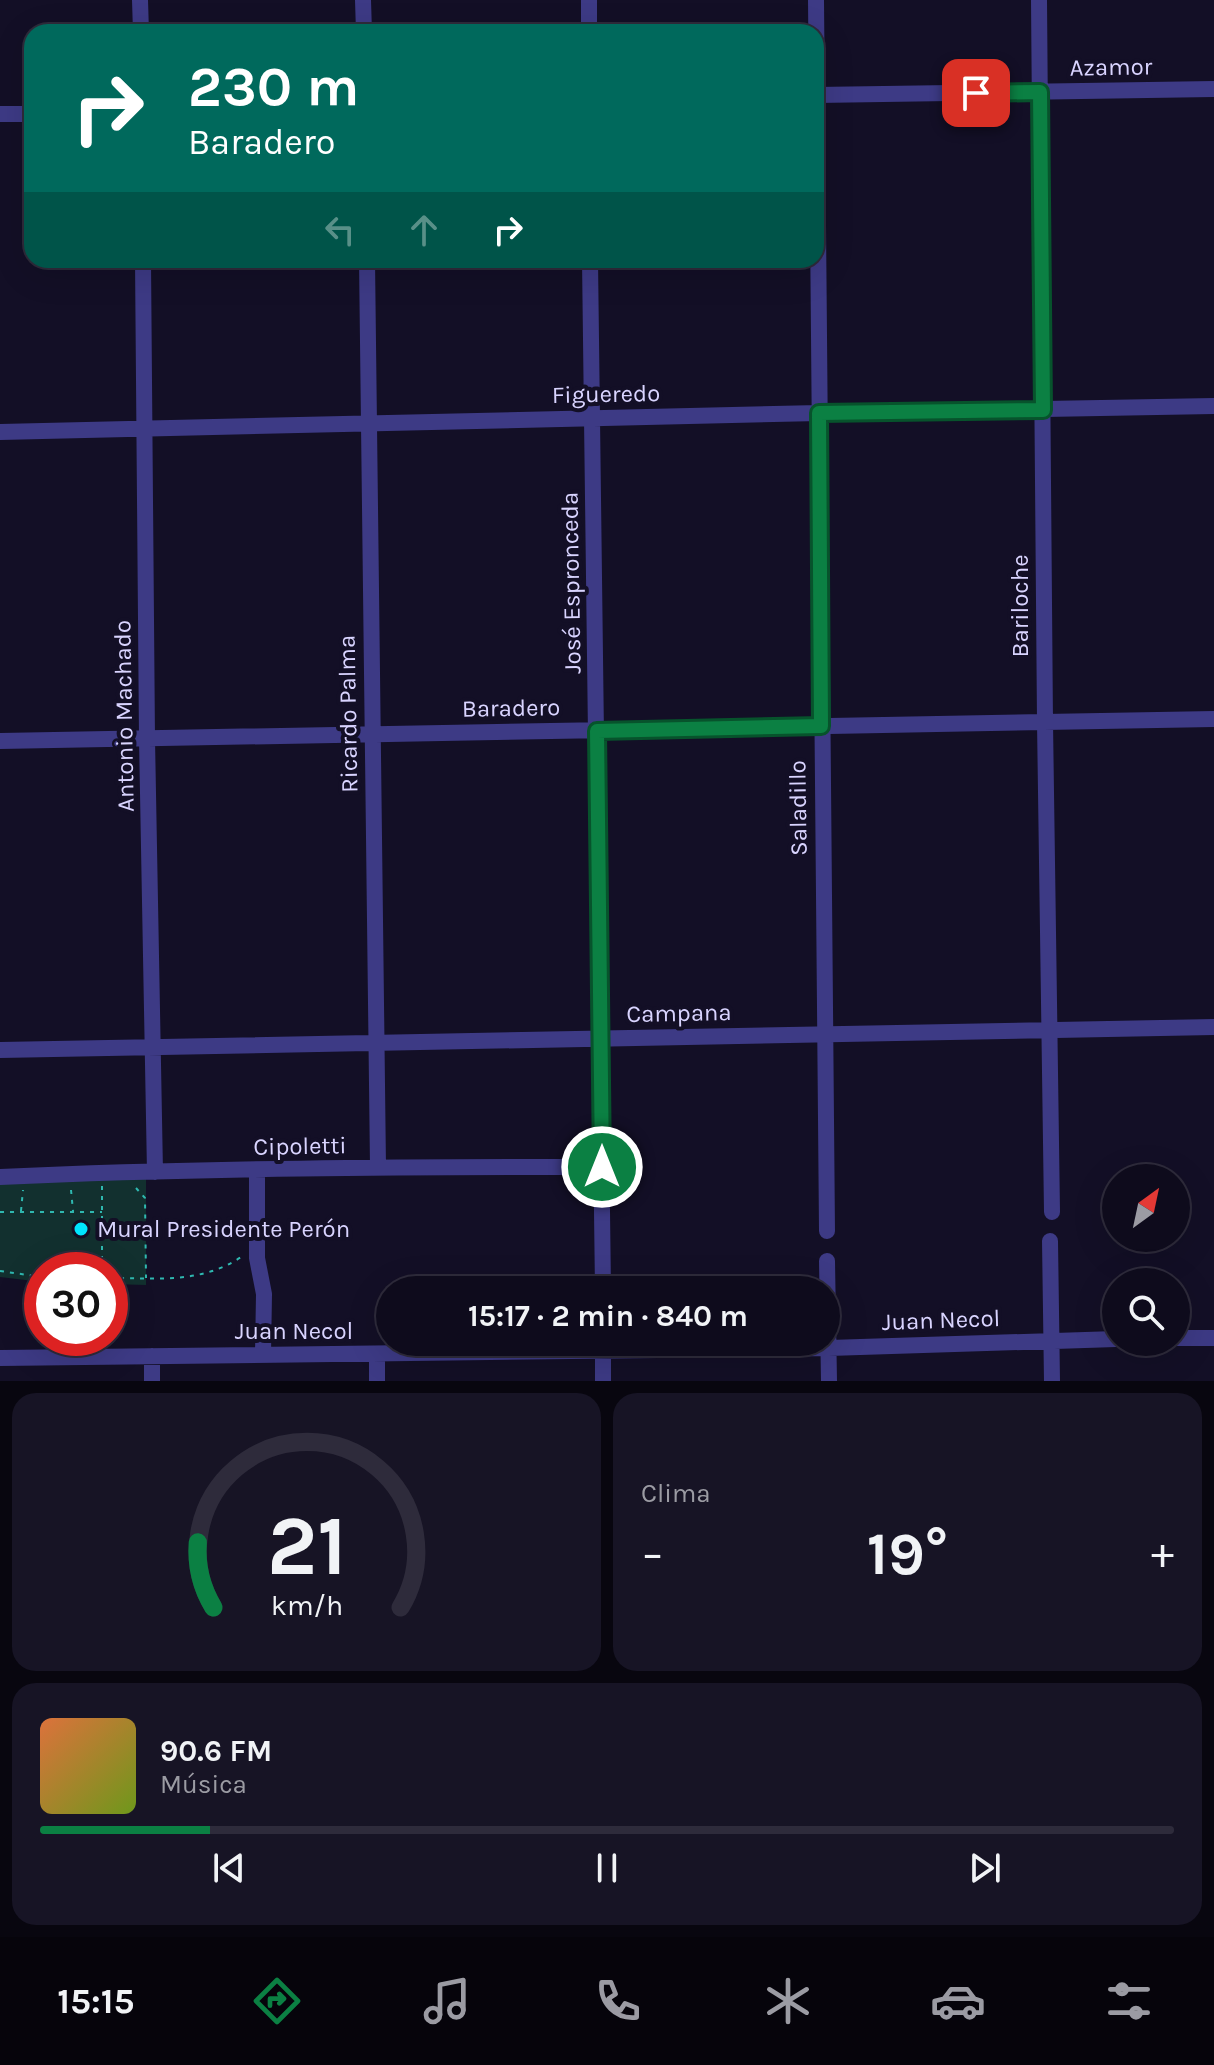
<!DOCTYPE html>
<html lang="es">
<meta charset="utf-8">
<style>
body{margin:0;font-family:Karla,sans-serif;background:#171425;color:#f1f3f6;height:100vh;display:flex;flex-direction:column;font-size:30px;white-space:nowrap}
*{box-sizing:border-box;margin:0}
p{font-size:26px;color:#9b9ba3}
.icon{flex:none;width:44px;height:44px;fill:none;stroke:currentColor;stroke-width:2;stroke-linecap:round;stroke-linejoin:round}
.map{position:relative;height:1381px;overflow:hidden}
.drawer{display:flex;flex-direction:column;gap:12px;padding:12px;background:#08060f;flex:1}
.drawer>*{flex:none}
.hud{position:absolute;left:24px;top:24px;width:800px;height:244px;border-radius:24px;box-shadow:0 8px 32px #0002,0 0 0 2px #2e2b3b;background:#00695c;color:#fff;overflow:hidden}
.needle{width:52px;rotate:33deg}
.tools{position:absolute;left:1102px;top:1164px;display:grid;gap:16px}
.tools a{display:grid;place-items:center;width:88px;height:88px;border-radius:50%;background:#0e0b1c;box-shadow:0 8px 32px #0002,0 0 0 2px #2e2b3b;font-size:40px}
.speed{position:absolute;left:24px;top:1252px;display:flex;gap:16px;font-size:40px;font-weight:700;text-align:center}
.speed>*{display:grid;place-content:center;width:104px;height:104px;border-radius:50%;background:#0e0b1c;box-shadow:0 8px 32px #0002,0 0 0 2px #2e2b3b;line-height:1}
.speed .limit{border:12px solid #d22;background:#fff;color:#111}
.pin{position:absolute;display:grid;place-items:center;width:68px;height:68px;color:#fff;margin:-34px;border-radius:16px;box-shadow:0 4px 12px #0006}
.me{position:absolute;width:88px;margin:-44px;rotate:0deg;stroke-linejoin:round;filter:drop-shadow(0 0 6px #0008)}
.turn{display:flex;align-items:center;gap:28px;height:168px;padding:0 32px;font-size:36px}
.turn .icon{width:104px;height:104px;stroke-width:2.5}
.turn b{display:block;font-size:56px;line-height:68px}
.lanes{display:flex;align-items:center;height:76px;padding:0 32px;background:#0003;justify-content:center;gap:40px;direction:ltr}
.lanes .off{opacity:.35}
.big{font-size:60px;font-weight:700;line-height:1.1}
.drawer .widget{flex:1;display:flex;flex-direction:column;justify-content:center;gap:12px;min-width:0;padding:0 28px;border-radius:24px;background:#171425}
.drawer .dial{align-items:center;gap:0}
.dial svg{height:208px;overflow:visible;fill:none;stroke:#2e2b3b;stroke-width:7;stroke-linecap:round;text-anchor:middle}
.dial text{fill:#f1f3f6;stroke:none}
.song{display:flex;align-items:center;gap:24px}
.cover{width:96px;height:96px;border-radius:12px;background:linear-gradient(135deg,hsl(20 70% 55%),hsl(80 70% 35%))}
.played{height:8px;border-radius:4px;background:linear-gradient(90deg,#0b8043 15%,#2e2b3b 15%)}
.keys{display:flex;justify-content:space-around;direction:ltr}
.heat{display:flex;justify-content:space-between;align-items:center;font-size:44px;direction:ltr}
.drawer .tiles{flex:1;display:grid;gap:12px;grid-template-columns:1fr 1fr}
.widget:last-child{grid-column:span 2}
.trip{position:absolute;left:376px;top:1276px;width:464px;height:80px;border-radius:40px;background:#0e0b1c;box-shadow:0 8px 32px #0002,0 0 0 2px #2e2b3b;font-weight:700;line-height:80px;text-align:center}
.tabs{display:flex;height:128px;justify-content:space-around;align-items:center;background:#06040b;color:#9b9ba3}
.tabs .icon{width:56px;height:56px}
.tabs .active{color:#0b8043}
.tabs b{font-size:36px;color:#f1f3f6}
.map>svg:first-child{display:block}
</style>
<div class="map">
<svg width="1214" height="1381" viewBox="0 0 1214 1381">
<rect width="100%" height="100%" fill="#130f26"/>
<!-- green -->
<path fill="#12302f" d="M146,1177v108l-36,-1v-14h-68v12l-42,-5v-94z"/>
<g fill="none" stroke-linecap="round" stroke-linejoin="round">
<!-- path -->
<path stroke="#2fb8b0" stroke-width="2" stroke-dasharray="4 6" stroke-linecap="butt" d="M136,1188l9,10 1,80
M71,1190l2,21
M21,1211l2,-21
M0,1212h102
M102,1270v-84
M0,1271l42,6
M110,1278c46,0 91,6 131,-21h3"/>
<!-- minor -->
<path stroke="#3d3a85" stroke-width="16" d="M140,0l1,32
M363,0l1,32
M816,0l11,1231
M1039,0l6,722 7,490
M589,32v-32
M816,95l398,-6
M0,114h32
M143,260l4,479 8,433
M367,260l11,907
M590,260l13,1030
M0,432l819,-19 395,-7
M0,741l1214,-22
M0,1050l1214,-23
M257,1171v87l7,36 -1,60
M0,1177c200,-9 401,-10 602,-10
M1050,1241l2,140
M827,1261l2,120
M1176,1338h38
M603,1343v38
M377,1354v27
M152,1356v25
M0,1358l829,-10 287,-9"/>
</g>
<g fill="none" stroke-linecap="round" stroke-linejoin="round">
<defs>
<path id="route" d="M602,1167l-5,-436 224,-5 -2,-313 224,-3 -3,-318 -64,1"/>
</defs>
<!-- route casing -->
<use href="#route" stroke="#07532c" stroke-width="20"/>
<!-- route -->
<use href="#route" stroke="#0b8043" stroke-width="14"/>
</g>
<!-- markers -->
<circle fill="#00e5ff" stroke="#130f26" stroke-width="3" cx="81" cy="1229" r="8"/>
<g text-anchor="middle" stroke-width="8" stroke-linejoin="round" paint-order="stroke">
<!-- street labels -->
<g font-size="24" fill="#d9d4ff" stroke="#130f26">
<text transform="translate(1111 67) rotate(-1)" y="8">Azamor</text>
<text transform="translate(606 394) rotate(-1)" y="8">Figueredo</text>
<text transform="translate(571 583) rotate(-91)" y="8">José Espronceda</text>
<text transform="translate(1020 606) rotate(-90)" y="8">Bariloche</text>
<text transform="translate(511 708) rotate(-1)" y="8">Baradero</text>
<text transform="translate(348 714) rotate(-91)" y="8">Ricardo Palma</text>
<text transform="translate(124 716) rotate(-91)" y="8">Antonio Machado</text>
<text transform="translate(798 808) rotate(-91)" y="8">Saladillo</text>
<text transform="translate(679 1013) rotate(-1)" y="8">Campana</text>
<text transform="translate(300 1146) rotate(-1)" y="8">Cipoletti</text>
<text transform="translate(941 1320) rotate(-2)" y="8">Juan Necol</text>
<text x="294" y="1339">Juan Necol</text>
</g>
<!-- poi labels -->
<g font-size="24" fill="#d9d4ff" stroke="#130f26" text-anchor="start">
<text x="97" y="1237">Mural Presidente Perón</text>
</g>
</g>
</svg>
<div class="tools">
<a><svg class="needle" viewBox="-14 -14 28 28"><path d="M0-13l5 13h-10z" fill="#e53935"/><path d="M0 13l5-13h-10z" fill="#9b9ba3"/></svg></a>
<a><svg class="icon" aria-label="search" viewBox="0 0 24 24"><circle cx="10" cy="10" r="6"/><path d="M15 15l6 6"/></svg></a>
</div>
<div class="speed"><div class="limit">30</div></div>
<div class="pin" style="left:976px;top:93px;background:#d93025"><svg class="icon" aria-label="arrive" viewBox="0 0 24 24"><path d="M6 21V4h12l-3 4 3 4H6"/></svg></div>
<svg class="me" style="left:602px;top:1167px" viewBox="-20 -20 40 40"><circle r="17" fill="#0b8043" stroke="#fff" stroke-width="3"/><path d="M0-11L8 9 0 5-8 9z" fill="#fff"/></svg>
<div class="trip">15:17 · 2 min · 840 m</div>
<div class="hud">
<div class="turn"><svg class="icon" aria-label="right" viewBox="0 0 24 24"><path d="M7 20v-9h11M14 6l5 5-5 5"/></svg><div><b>230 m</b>Baradero</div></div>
<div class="lanes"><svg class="icon off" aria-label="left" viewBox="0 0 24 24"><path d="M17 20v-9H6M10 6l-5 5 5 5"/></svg><svg class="icon off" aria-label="ahead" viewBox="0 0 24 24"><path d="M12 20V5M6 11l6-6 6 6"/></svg><svg class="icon" aria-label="right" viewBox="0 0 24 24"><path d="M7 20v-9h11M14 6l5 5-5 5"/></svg></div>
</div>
</div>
<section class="drawer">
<div class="tiles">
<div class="widget dial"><svg viewBox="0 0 100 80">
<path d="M14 69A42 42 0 1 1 86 69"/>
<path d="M14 69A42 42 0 0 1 8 44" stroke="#0b8043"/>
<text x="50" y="56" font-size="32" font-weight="700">21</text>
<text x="50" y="72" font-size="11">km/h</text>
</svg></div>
<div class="widget"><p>Clima</p>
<div class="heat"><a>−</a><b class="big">19°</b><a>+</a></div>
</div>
<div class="widget">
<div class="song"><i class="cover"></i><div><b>90.6 FM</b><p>Música</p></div></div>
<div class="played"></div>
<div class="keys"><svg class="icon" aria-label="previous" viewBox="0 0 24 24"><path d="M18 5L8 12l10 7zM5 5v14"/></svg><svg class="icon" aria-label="pause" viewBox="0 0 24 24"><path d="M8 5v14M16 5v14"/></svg><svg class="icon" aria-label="next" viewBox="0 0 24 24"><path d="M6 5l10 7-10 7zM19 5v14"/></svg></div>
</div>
</div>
</section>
<nav class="tabs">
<b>15:15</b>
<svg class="icon active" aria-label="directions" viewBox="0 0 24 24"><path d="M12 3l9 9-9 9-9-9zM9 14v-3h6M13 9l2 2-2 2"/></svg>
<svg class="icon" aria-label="music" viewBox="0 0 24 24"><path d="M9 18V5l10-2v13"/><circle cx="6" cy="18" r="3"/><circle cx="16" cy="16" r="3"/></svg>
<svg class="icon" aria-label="phone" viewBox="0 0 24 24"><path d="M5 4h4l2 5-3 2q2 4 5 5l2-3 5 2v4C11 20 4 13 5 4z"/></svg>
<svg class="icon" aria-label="climate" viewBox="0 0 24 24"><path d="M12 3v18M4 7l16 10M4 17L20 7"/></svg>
<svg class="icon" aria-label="car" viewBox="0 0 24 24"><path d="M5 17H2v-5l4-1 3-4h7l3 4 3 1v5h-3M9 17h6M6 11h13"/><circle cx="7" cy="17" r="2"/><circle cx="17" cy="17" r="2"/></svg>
<svg class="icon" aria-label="filters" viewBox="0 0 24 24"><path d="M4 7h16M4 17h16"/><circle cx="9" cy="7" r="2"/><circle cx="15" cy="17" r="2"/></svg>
</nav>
